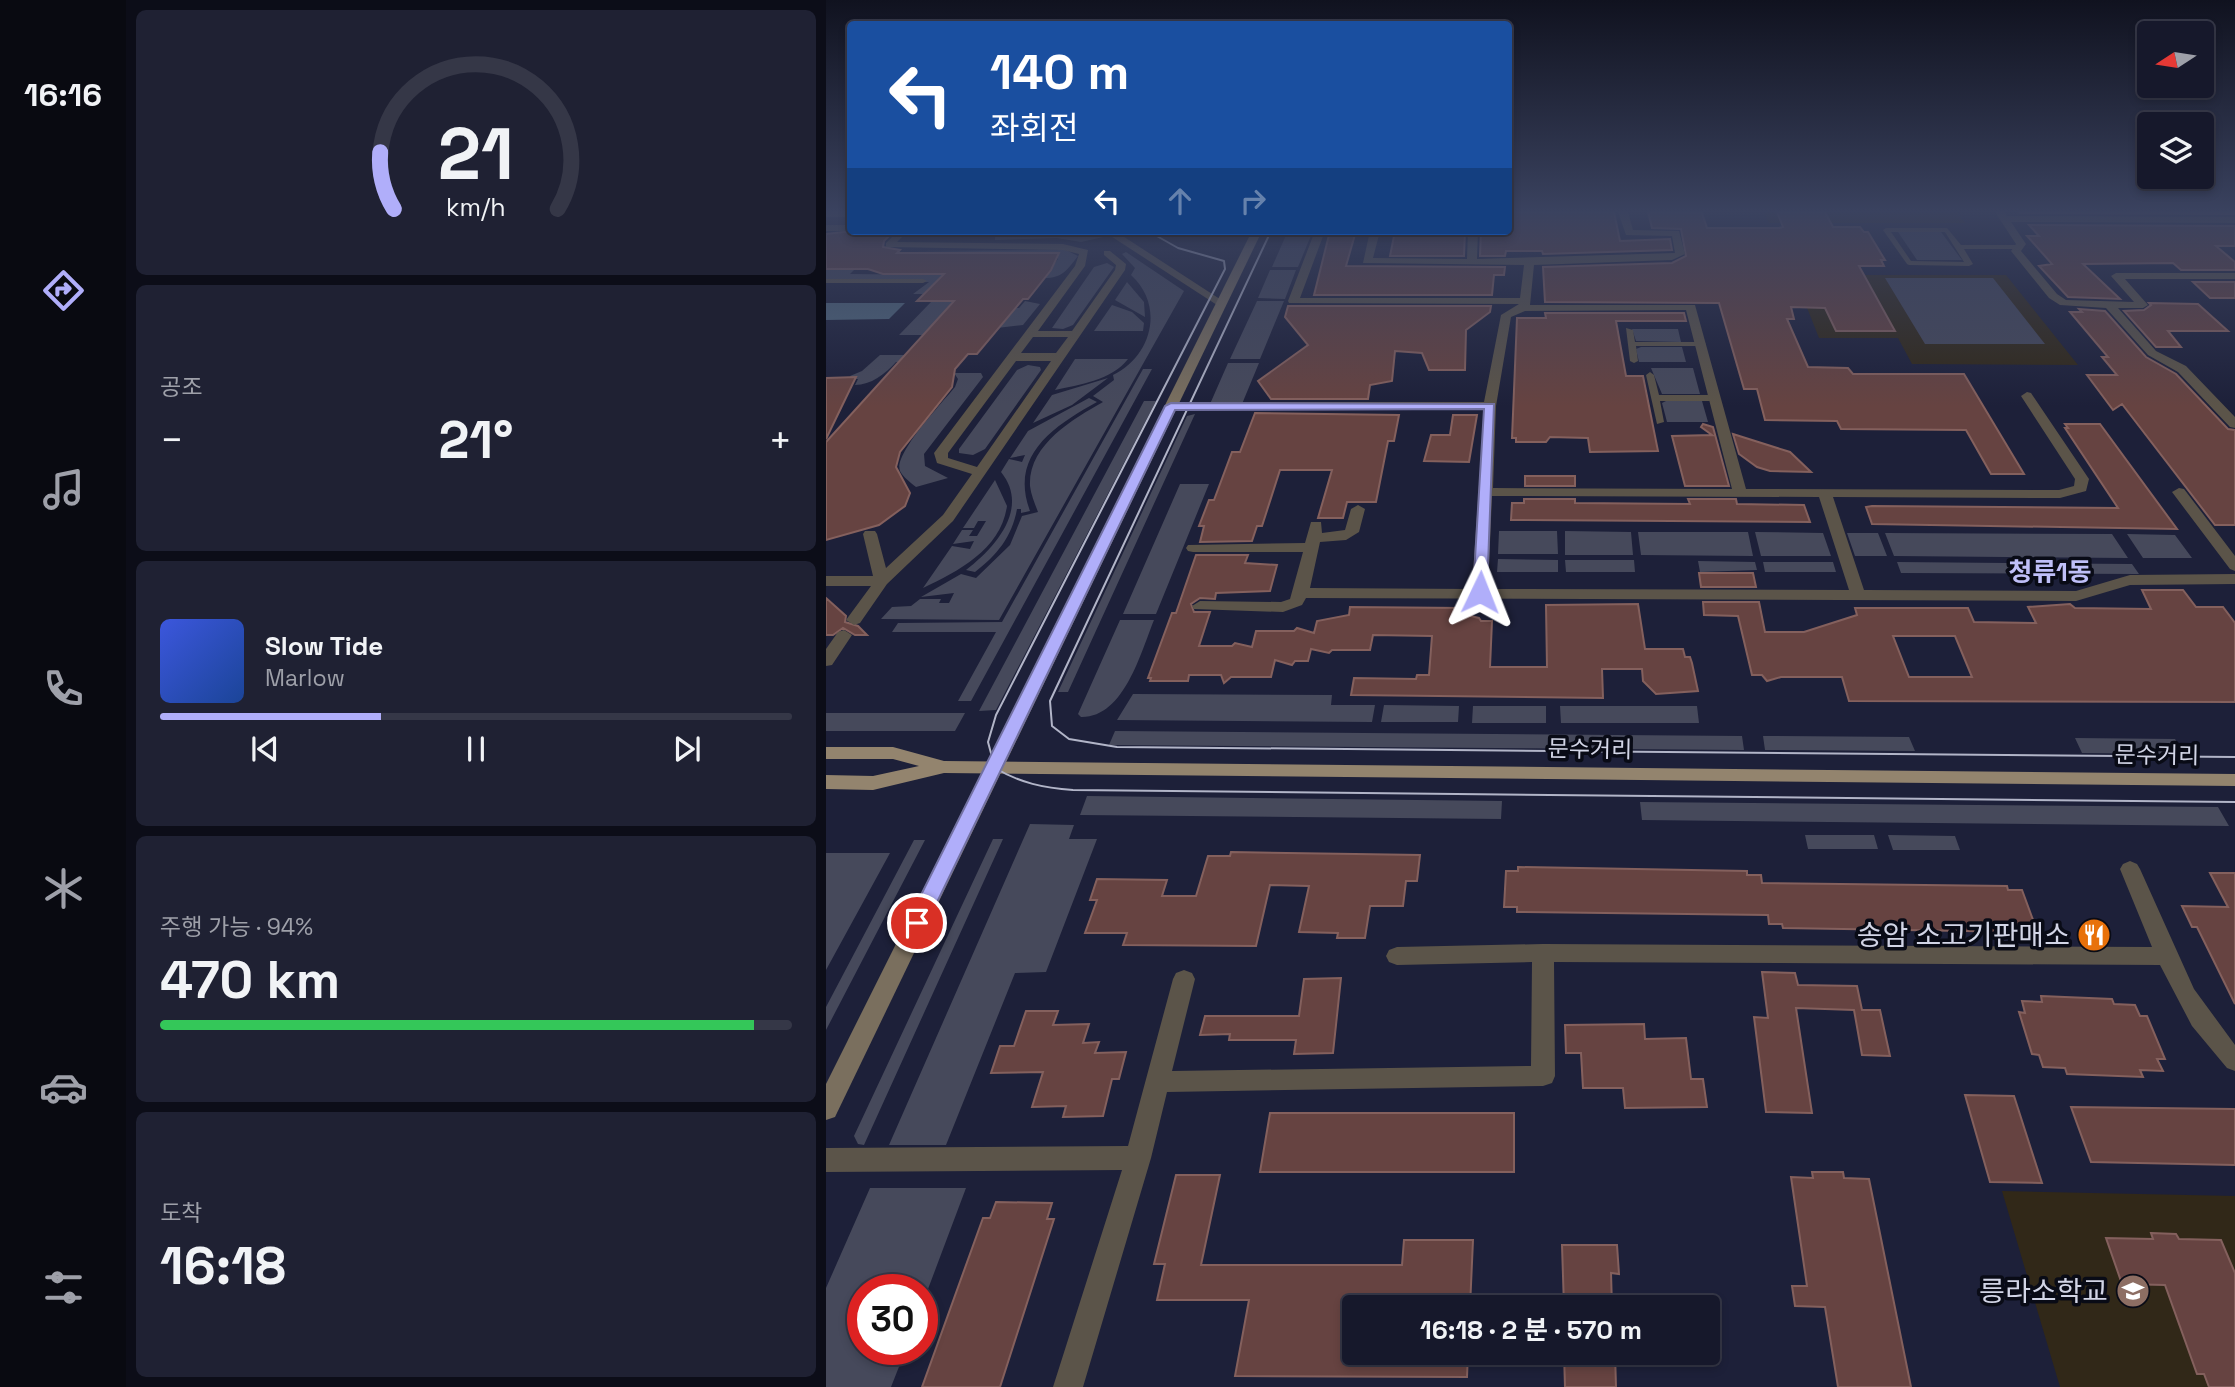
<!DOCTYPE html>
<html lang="ko">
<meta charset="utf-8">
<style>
body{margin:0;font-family:"Space Grotesk","Noto Sans KR",sans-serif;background:#1f2133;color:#f1f3f6;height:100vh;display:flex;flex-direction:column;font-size:26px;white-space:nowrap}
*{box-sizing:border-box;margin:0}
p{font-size:23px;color:#9ea0a9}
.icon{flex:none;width:38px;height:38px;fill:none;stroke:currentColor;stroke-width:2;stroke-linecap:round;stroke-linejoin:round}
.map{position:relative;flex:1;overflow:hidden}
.details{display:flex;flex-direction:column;gap:10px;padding:10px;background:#0c0d18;width:700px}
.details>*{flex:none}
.guide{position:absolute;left:21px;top:21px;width:665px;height:214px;border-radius:7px;box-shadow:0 4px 10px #0003,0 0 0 2px #353747;background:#1a4fa0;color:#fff;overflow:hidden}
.needle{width:46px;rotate:258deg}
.tools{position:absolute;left:1311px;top:21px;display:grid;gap:14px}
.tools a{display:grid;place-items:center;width:77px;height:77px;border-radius:7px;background:#16182b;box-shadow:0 4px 10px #0003,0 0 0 2px #353747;font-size:35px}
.speed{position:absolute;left:21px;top:1274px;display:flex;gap:14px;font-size:35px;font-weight:700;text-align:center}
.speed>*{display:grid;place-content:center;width:91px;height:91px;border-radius:50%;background:#16182b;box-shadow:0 4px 10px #0003,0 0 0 2px #353747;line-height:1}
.speed .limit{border:10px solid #d22;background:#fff;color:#111}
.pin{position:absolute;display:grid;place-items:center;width:60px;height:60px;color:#fff;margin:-30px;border:4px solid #fff;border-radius:50%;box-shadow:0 2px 7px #0007}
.me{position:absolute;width:77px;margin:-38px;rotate:2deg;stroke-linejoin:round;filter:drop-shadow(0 0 5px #0008)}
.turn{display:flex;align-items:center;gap:24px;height:147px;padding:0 28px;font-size:32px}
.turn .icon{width:91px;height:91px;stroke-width:2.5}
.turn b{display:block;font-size:49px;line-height:60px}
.lanes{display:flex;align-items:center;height:66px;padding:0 28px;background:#0003;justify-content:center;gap:35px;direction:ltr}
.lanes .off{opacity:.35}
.big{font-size:52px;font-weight:700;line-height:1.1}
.details .card{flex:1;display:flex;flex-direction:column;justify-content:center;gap:10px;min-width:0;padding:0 24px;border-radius:10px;background:#1f2133}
.details .dial{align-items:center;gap:0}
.dial svg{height:182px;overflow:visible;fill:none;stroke:#353747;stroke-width:7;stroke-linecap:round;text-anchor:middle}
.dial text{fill:#f1f3f6;stroke:none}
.song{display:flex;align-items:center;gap:21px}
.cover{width:84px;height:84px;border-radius:10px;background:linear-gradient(135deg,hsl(230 70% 55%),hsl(220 70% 35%))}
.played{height:7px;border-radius:4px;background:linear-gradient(90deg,#b0aefa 35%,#353747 35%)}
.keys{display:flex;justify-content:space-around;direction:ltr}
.heat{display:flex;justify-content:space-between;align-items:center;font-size:38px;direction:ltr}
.charge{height:10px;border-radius:5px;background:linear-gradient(90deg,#34c759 94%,#353747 0)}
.trip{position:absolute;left:516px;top:1295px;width:378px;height:70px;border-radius:7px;background:#16182b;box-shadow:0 4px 10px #0003,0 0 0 2px #353747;font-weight:700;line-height:70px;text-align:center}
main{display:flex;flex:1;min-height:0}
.tab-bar{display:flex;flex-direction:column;width:126px;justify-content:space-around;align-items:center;background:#090a11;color:#9ea0a9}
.tab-bar .icon{width:49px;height:49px}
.tab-bar .selected{color:#b0aefa}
.tab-bar b{font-size:32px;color:#f1f3f6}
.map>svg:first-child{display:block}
</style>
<main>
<nav class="tab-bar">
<b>16:16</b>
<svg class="icon selected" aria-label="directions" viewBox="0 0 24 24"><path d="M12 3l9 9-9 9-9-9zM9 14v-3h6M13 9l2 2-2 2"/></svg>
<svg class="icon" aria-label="music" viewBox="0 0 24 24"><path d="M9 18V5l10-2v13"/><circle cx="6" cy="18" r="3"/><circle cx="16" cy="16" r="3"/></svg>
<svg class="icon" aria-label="phone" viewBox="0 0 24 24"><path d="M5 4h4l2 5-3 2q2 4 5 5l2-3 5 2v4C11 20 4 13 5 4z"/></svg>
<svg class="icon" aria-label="climate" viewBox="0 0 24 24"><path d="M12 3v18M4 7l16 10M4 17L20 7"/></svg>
<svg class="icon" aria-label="car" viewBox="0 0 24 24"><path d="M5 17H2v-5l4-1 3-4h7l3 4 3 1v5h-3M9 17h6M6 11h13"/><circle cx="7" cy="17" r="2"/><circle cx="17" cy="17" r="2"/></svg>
<svg class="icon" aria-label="filters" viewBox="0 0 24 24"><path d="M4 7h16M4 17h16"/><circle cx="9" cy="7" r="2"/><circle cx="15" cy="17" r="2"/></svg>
</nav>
<section class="details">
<div class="card dial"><svg viewBox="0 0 100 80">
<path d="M14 69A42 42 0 1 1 86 69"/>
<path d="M14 69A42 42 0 0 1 8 44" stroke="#b0aefa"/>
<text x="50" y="56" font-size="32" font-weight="700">21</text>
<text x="50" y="72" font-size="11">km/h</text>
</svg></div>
<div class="card"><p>공조</p>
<div class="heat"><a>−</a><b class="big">21°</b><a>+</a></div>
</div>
<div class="card">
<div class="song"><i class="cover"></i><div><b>Slow Tide</b><p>Marlow</p></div></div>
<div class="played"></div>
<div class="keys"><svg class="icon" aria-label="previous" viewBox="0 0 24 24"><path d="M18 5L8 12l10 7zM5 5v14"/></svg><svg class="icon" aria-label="pause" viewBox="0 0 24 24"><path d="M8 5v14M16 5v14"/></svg><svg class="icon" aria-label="next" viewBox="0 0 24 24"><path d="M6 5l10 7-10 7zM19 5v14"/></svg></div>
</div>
<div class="card"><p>주행 가능 · 94%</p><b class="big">470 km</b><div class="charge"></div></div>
<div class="card"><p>도착</p><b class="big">16:18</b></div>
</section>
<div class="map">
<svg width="1409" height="1387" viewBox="0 0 1409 1387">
<rect width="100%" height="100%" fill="#1d2039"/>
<!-- education -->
<path fill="#312818" d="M938,212h192l9,11h-196z
M968,275h212l72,90 -166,-1 -14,-26h-79z
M1176,1191l233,5v191h-175z"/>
<!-- green -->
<path fill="#46495b" d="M163,231h105l9,6 -22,5 -24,-4 -62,2v-6z
M1072,232h43l21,28h-45z
M461,233h25l-14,34h-26z
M240,250l12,6c-11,14 -15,22 -34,22l14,-19 -3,-6 -143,-2z
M300,252l58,39 -185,329 -118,-1 11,-12 19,-1 9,-7h21l-2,4h10l5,-10 -33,4 40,-23 15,4 34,-33 12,-29 16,-4c-3,-8 -7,-17 -8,-26 -2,-41 43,-67 73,-84l-10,-6 21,-16 -1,-5c39,-19 52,-69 18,-100l4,-7 -13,-14z
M281,263l7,4 -41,58 -10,4 -11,-1 42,-61z
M0,266h6l-3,4h25l-4,4 92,1 -19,19h-10l16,-12 -103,-2z
M444,270h26l-11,29 -27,-1z
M1059,278h108l52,66h-120z
M301,282l17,20 1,15 -30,-17z
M199,301l15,3 -17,21 -26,3 16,-20h6z
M431,301h27l-24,58h-30z
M105,302h21l-5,6h6l-25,27h-29z
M286,305l20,7 12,11 -1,8h-49z
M806,329h46l3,13 -45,-1z
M815,347h41l4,15h-47l-3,-13z
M54,355h32l-7,7h-9c-11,12 -25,23 -41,23l3,-6h-7l-1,-3 12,-5z
M249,359h53c-16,21 -49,26 -73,31z
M402,363h31l-17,41h-32z
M202,365l12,2 1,3 -56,79 -12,6 -14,-2v-4l58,-79z
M825,368h42l7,26h-38z
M317,369h9l-181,332h-13l38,-69h-104l6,-9 104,-1z
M155,373l2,4 -59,77 1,12 23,12 -32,9c-5,-4 -13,-10 -16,-16 -7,-17 44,-70 55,-84l3,-8 -4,-6z
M282,378l-36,27 -39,18 19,-28z
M263,398l8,4c-43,24 -88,53 -67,109l-9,2v-4h-4c-5,28 -20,46 -42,63l-9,-2c30,-23 64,-62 35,-98l8,-13 13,3 3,-7 -15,3 18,-27z
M318,401h12l-160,309 -17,1z
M840,401h36l6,21h-41l-5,-19z
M369,414l-127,278h-10l129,-276z
M169,480l12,26c-6,43 -48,65 -84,82l29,-42 18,3 4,-8 -21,3 9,-14h11l-4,6h8l9,-15h-8l-4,7h-11z
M354,484h29l-53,130h-33z
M673,531h58l1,23h-60z
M739,531l66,1 2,23h-68z
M812,532h110l5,24 -112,-1z
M929,532l68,1 8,23h-70z
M1021,533h31l9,23h-32z
M1059,533l227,1 16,24 -234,-2z
M1301,534l48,1 17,23h-49z
M672,559l60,1v12h-61z
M739,560h69l1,12h-69z
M872,561l57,1 2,8 -57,2z
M937,562h70l3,10h-71z
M1071,562l235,2 7,10 -238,-1z
M294,620h34c-13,32 -30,98 -73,97l-3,-3z
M307,694l199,1 -1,10h44l-3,17 -255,-2z
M558,705l75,1 -1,16h-77z
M647,706h73v17h-74z
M734,706h137l2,17h-138z
M0,713h139l-10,18h-129z
M289,731l627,5 2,14 -635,-5z
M937,736l146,1 6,14 -150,-1z
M1249,738l100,1 9,15 -102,-1z
M261,796l415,5 -1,18 -421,-4z
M814,802l578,5 11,19 -587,-6z
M204,824l44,1 -5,14h28l-51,133 -31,1 -69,172h-57z
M979,835h69l4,14h-70z
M1062,835l67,1 5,14h-67z
M167,839h10l-139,306 -6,-1 -4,-8z
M88,840h11l-99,190v-23z
M0,853h64l-64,117z
M44,1188h96l-44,117v-15h-59v59h43l-15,38h-65v-99z"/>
<!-- water -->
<path fill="#51687c" d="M0,303h79l-16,16 -63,1z"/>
<!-- building -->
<path fill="#664341" stroke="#84605d" stroke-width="2" fill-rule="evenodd" d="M689,212h99l6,29 50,-2 2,11 -129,4 -1,-3h-36l-1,5h-25l1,-25h27v-17z
M822,212l54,1 5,15h72l4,-1 -6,-15h48l8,15h27l4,5h4l17,28h-4l3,6h-25l36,65h-59l-11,-23 -34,-1 3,12h-7l21,48 40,1 5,6h111l60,100h-33l-25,-44 -125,-1 -4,-8 -72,-1 -8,-31h-13l-25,-86 -174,-1 -2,-35 129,-4 14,-7 -5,-27 -29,-1z
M1193,212h216v2l-215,-1z
M1203,225l206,1v20h-19l19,16v8h-54l-8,-7 -90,1 37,35 -52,-2 -29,-31 13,-2 -25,-28h12z
M27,231h41l-10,10 -1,6 17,3 -3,3h162l-8,17 -23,29h-5l-46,55h-9l-13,15 -3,18 -52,65 -4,15 14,26 -5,13 -26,19 -53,15v-98l128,-141h-37l27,-27h-61l-15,-5h-42v-35z
M504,231h26l-10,35 159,1 -1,8h-10l-2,20h-178z
M569,231h70l-1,25h-74z
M1367,282h42v16h-25z
M1323,303l49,1 30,27h-60l13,16h-25l-32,-36 20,-1 7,-5z
M462,306h203l-1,6 -24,18 -1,40h-36l-7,-17 -27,-2 -3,30 -22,4 -2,14h-97l-13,-18 50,-36 -23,-28z
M1253,309l26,2 41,46 30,17 52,55 7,1v95h-20l-93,-121 -9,6 -26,-35h30l-15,-18h6l-38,-45h12z
M719,313h139l2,8h-70l10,55h17l15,75 -68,1 -2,-14 -38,-1 -4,5h-30v-4h-4l5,-120h29z
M30,377l-30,62v-61z
M429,413l144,2 -5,26h-6l-12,61h-29l-4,16h-25l14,-48h-52l-18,56h-5l-5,15 -52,1 4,-16h-5l10,-26h5l18,-48h8z
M627,415h24l-8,47 -45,-1 7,-26h19z
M877,424l10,3 16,59h-44l-13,-50 40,-1 -11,-8z
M1239,424h35l77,105 -305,-5 -6,-17 6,-1 246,2 -53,-80h3z
M907,434l57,18 21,20 -41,-1 -13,-4 -18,-13z
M699,476h50v10h-50z
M698,499h51v4l115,1 -2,-5h48l1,5 67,1 6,17 -299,-2 1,-17h12z
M370,555h52l-3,8 32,2 -7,26 -54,2 -1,6 -15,-1 -9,6 3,8h16l-11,34h33l3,-3 17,4 4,-16h38l3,-3 17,5 3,-12 32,-6 1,-8 113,1 -1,6 17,4 2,3h11l-2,46h57l-1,-62 92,-1 7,45h38l2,8h5l2,6 6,28 -42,3 -13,-13 -1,-12h-40l1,29 -252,-3 3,-17 62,1 1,-4h12l3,-39 -59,-1 -3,15h-38l-3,3 -18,-4 -3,12h-13l-3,4 -17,-5 -4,17h-40l-7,6 -3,-8h-32l-1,6h-38l1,-3h-3l24,-65h4z
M873,573h54l3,14h-55z
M1316,590h41l13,17h27l12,16v79l-386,-1 -7,-24h-61l-14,4 -5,-6h-10l-14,-59 -34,-1 -1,-13h56l6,30h39l53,-17 -2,-7h113l6,14 62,1 -8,-16 42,-3 5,4 76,1zM1067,636h62l17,41h-63z
M0,598l20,18 -1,6 13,4 9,9h-12l-12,-7 -10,7h-7z
M405,852l124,2 65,1 -3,26h-11l-3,25h-33l-5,32h-28l1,-5 -39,-1 10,-46 -39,-1 -14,61 -133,-1 4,-12h-42l12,-33h-7l7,-21 70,1 -5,16h34l12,-40h22z
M692,867l229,4v4h14l1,8 245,3 1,4h14l14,38 -14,-1 2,5 -241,-4 -1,-4h-13l-1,-9 -251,-3v-5h-13l2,-36h12z
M1384,873h25v131l-38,-77h-5l-10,-21 46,1z
M936,972l33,1 3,12 59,1 5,24h18l10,46 -28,-1 -8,-45 -58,-2 16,105 -46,-1 -12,-95 14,1z
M515,978l-8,75 -39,1 2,-14h-67l1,-6 -30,1 5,-19h94l5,-37z
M1215,996l71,3 2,5 21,1 5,11h7l18,43h-8l6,12 -23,-1 3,7 -76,-3 -2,-6 -22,-1 -4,-12 -7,-1 -13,-42 6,1 -3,-12 20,1z
M200,1011h32l-5,14 36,-1 -6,19 16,-1 -4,11 31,-1 -7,27h-7l-9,37 -40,1 3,-11 -34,1 11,-35 -52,1 9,-27h14z
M818,1024l1,15 41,-1 5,41h12l4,28 -82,1 -2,-20h-40l-2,-35h-15l-1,-28z
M1139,1095l49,1 28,87 -52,-1z
M1245,1107l164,2v56l-144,-3z
M444,1113h244v59h-254z
M986,1172h31l1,6 25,1 42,208h-73l-13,-80 -30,-1 -3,-20h15l-16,-109 22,1z
M350,1175h44l-19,90h201l2,-25h69l-3,67h-116v46h114l-1,24 -232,-1 14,-76h-92l8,-36h-11z
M170,1202l56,1 -5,16h7l-54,168h-78l61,-169h7z
M1325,1233l25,1 3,5 42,1 14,33v114h-26l-5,-13h-7l-32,-89 -43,-1 -16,-46 47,1z
M736,1245h55l2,29 -8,-1 1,34h-48z
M738,1353h51l1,34h-51z"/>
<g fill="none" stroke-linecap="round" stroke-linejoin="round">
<!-- lane -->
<path fill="#5b5449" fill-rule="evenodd" d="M1121,228l14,17h56l3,2 -3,2h-53l9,15 -4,2 -60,-1 -2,-1 -24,-34 3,-2zM1065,232h54l19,30 -53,-1z
M0,279h97l4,2 -4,2h-97z
M800,328l7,2 2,12h67l4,2 -4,2h-66l2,15 -4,2 -4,-2z
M824,372l4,3 5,20h57l4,3 -4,3h-56l4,21 -7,2 -11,-49z"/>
<!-- street -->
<path fill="#5b5449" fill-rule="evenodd" d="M0,212h24v5h-24z
M792,212h10l5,18 46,1 6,23 -13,6 -138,5 -4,40h165l51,184 313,1 15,-4 1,-7 -54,-83 6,-4 4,1 58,86 -3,12 -26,7 -227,-1 31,93 212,1 54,-16 105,-1v10l-105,1 -54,16 -770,-3 -4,7 -19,7 -89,-3 -2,-3 8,-5 81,1 9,-3 13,-47h-110l-5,-1 -2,-3 2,-3 117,-2 6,-21h10l1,11 23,-3 6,-21 7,-4 7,4 -6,23 -13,8 -26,2 -10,46 162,1 12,-179h-313l-6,-4 6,-4h313l17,-87 18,-11 -230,-1 -1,-2 27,-70h10l-25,67h220l4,-33 -161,-2 7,-32h10l-7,27 94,1 1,-28h10l-1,28 198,-6 -3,-17 -46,-1zM860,310l46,179 -239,-1 3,-82 15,-89 14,-6zM666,496l327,1 30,93 -361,-1z
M1169,212h9l3,4 228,1v6l-224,-1 15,22 -5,7 36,43 9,6 68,2 -23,-26 5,-3h119v6h-110l23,26 -5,3h-25l38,43 30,15 49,51v11l-5,-1 -52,-55 -30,-17 -42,-47 -46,-3 -11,-7 -38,-47 5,-7z
M0,225h24v6h-24z
M72,231h10l-11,11 166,2 25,6 -3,16 -47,65h34l43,-61 1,-5 -12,-10v-4h6l16,13 -1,6 -172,251 -66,63 -27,39 -6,2 -8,-5 25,-34h-45v-10h47l-10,-42 2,-3h10l2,3 9,34 57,-53 29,-41 -35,-11 -3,-10 141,-187 4,-12 -16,-4 -177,-3v-4zM207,337h35l-12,16h-35zM190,361h35l-74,106 -29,-9v-5z
M277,231h12l111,72 -9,2z
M1353,488l5,1 51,67v15l-5,-2 -58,-77z
M18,630l8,5 -20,30 -6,1v-17l12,-17z
M1304,861l7,3 3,5 54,120 41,56v26l-8,-3 -35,-42 -32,-61 -606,-3 1,114 -3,7 -9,3 -376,6 -16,66 -68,229h-30l69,-217 -296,2v-24l302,-2 45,-167 3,-6 8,-3 8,3 3,6 -23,92 359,-5 1,-104 -135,3 -8,-3 -3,-6 3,-6 8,-3 146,-3 609,3 -32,-78 3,-5z"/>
<!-- secondary -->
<path fill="#7a6f5e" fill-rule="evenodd" d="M426,231h10l-427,886 -9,3v-36z"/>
<!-- primary -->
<path fill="#93846e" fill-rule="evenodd" d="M0,747h67l51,14 1291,13v12l-1291,-13 -71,17 -47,-1v-14l47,1 46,-10 -26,-7h-67z"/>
<!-- tram -->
<path stroke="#b2b5c8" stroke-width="2" d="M322,231l30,17 46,13 1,8 -229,446 -8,27 7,26c25,15 49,20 78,22l1162,12
M445,231l-221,470 2,25 17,13 48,8 1118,10"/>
</g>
<!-- sky -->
<linearGradient id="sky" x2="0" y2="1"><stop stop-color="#10121f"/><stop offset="0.52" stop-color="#3a425f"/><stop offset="1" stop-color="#3a425f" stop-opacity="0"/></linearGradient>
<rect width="1409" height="406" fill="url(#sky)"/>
<!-- route -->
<path fill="#b0aefa" stroke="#7271a2" stroke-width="2" d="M345,403l323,1 -7,188 -7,4 -7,-4 11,-183 -309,1 -248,513 -3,6h-14l-3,-6 258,-517z"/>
<!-- icons -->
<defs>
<symbol id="restaurant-disc" viewBox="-11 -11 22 22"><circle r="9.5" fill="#e8710a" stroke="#090b16"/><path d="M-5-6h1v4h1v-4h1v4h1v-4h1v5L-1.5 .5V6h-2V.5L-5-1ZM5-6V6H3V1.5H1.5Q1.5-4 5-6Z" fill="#fff"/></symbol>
<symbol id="school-disc" viewBox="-11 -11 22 22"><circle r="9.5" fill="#8d6e63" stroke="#090b16"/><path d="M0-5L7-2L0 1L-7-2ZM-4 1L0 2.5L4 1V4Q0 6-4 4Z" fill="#fff"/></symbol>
</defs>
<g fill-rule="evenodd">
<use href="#restaurant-disc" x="1249" y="916" width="38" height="38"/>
<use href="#school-disc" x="1288" y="1272" width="38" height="38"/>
</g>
<g text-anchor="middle" stroke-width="7" stroke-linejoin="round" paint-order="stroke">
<!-- street labels -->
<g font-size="23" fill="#d2d5e6" stroke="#090b16">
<text transform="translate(764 749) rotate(1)" y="8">문수거리</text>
<text transform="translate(1331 755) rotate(1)" y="8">문수거리</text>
</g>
<!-- quarter labels -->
<g font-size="26" font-weight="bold" fill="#bfbff8" stroke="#090b16">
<text x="1224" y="581">청류1동</text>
</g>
<!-- near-poi labels -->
<g font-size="28" fill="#d2d5e6" stroke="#090b16" text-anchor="end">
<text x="1244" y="945">송암 소고기판매소</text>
<text x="1282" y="1301">릉라소학교</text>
</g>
</g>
</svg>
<div class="tools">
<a><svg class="needle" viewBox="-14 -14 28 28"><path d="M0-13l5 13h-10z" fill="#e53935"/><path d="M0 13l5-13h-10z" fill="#9ea0a9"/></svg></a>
<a><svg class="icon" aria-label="layers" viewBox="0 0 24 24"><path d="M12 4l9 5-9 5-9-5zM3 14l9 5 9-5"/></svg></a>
</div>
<div class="speed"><div class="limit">30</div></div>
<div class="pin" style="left:91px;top:923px;background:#d93025"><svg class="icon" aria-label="arrive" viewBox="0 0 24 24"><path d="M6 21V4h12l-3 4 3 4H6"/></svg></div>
<svg class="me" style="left:654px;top:592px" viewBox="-20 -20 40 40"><path d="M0-17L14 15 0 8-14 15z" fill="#b0aefa" stroke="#fff" stroke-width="4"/></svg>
<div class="trip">16:18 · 2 분 · 570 m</div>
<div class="guide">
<div class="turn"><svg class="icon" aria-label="left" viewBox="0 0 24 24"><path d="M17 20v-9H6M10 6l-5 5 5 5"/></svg><div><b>140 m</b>좌회전</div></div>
<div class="lanes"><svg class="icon" aria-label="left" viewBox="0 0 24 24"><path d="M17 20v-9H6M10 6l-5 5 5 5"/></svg><svg class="icon off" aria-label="ahead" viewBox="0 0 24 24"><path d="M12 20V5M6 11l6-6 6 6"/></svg><svg class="icon off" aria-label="right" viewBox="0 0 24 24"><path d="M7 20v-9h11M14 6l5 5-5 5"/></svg></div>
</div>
</div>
</main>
